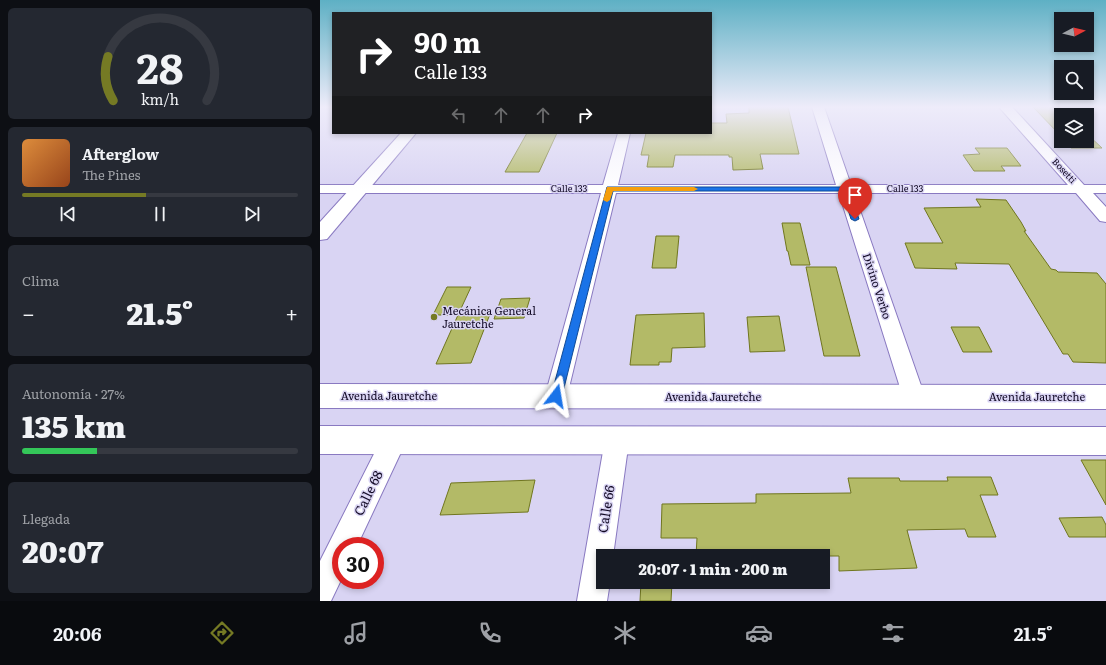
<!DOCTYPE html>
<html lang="es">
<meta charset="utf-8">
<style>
body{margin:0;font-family:Literata,serif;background:#242831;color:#f1f3f6;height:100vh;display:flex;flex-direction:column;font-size:15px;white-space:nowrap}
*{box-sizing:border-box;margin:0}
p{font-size:13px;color:#9ea1a6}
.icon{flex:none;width:22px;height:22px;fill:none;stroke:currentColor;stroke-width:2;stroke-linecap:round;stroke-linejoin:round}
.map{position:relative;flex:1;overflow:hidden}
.sheet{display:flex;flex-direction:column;gap:8px;padding:8px;background:#0d0f14;width:320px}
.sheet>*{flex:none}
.top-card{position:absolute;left:12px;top:12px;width:380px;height:122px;border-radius:0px;box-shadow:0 2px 6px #0003;background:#202124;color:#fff;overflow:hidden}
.needle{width:26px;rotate:83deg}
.fabs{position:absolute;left:734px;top:12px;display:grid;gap:8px}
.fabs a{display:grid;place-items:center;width:40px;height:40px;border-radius:0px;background:#171b24;box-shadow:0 2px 6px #0003;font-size:20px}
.speed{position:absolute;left:12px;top:537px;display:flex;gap:8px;font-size:20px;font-weight:700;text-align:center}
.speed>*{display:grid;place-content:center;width:52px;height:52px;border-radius:50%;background:#171b24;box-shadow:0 2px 6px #0003;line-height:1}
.speed .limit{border:6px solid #d22;background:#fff;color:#111}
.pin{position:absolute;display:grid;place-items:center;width:34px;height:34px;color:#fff;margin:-41px -17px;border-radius:50% 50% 50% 0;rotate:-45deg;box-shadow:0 0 4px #0007}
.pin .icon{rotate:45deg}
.me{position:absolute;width:44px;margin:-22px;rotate:14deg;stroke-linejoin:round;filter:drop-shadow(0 0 3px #0008)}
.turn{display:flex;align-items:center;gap:14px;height:84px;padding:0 16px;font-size:18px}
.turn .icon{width:52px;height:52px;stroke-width:2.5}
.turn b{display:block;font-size:28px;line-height:34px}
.lanes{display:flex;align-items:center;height:38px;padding:0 16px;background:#0003;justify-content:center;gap:20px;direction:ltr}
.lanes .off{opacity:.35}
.big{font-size:30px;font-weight:800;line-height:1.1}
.sheet .widget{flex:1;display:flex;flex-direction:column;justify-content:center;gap:6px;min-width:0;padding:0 14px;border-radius:6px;background:#242831}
.sheet .dial{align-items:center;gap:0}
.dial svg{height:104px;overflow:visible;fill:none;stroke:#363941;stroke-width:7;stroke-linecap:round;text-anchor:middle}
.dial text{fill:#f1f3f6;stroke:none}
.song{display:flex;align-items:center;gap:12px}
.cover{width:48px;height:48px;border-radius:6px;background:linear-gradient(135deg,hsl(30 70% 55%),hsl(20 70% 35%))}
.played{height:4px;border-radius:2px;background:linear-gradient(90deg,#757a24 45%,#363941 45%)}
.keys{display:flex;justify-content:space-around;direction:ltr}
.heat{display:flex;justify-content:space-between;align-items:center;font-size:22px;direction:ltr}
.charge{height:6px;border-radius:3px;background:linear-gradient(90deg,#34c759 27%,#363941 0)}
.trip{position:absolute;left:276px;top:549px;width:234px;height:40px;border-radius:0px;background:#171b24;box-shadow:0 2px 6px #0003;font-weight:800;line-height:40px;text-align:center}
.tabs{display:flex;height:64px;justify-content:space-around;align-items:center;background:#090b0e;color:#9ea1a6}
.tabs .icon{width:28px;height:28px}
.tabs .current{color:#757a24}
.tabs b{font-size:18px;color:#f1f3f6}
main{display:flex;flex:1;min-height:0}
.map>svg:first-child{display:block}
</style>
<main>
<section class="sheet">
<div class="widget dial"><svg viewBox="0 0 100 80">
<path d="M14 69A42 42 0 1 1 86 69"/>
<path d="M14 69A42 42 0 0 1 10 35" stroke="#757a24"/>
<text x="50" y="56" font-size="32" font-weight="700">28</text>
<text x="50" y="72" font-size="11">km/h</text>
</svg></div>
<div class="widget">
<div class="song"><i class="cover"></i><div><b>Afterglow</b><p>The Pines</p></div></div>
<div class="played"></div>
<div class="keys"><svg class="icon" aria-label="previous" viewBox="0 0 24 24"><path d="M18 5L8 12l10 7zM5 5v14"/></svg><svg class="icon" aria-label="pause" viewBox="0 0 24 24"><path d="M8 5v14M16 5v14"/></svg><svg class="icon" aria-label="next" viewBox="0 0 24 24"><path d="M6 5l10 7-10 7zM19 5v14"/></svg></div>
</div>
<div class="widget"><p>Clima</p>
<div class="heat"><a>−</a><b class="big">21.5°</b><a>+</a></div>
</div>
<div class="widget"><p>Autonomía · 27%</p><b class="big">135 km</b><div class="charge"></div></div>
<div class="widget"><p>Llegada</p><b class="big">20:07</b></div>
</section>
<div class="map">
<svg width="786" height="601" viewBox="0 0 786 601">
<rect width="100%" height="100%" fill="#d9d4f3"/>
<!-- building -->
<path fill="#b3ba67" stroke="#70761f" d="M429,107h39l11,47h-39l3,15 -30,1 -1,-13h-3v-2h-54l-2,12h-26l2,-12h-8l5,-22h65v-10h16l-1,-9 23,-1z
M713,107h27l8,8h-7v21z
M207,133h30l-18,39h-34z
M767,134l15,14h-31l-6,-7h22z
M655,148h32l14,18h-20l4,5h-31l-11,-16 17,-1z
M656,199l30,1 15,22 5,9h-2l27,38 5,1 2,2 39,1 9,11v79l-33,-1 -5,-8h-5l-54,-90 -54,-1 2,6 -42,-1 -10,-25h38l-19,-35 57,-1z
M462,223h18l10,42h-19l-3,-14h-1z
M336,236h23l-3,32h-24z
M486,267h30l24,89h-36z
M127,287h24l-13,28h-25z
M210,298l-6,20 -30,1 7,-20z
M384,313l1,34 -33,1 -1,14h-12v3h-29l6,-50z
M170,314l-19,49 -35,1 22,-49z
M459,316l6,35 -35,1 -3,-35z
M631,327h28l13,25h-29z
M761,460h25v45z
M627,477h44l7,18h-18l16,42h-28l-3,-8 -58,1 10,38 -78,3v-15h-143l1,-18h-36l1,-34 94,-1v-9l95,-1 -3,-15h51l1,3h48z
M215,480l-7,32 -88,3 11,-32z
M782,517l4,8v12h-37l-10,-19z
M321,582h31l-1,19h-31z"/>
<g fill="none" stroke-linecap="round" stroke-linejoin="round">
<defs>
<path id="street" d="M492,107h12l27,78h217l-69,-78h13l72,78h22v8h-13l13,14v15l-6,-1 -24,-28h-222l71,204 -3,7 -8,3 -8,-3 -3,-7 -64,-204h-223l-49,203 -3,7 -8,3 -8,-3 -3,-7 56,-203h-281v-8h283l15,-52h12l-12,52h218z
M74,428l9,4 3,8 -3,8 -46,98h-16v34l-10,21h-11v-40l65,-129z
M297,428l9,4 3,8 -16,116h-10v26h7l-3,19h-30l28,-161 3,-8z"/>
<path id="secondary" d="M81,133h15l-89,106 -7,1v-18z"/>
<path id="primary" d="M0,384l786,1v24l-786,-1z
M0,426l786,1v28l-786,-1z"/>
</defs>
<!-- street casing -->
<use href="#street" stroke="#8979c1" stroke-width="2"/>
<!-- secondary casing -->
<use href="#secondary" stroke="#8979c1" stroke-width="2"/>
<!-- primary casing -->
<use href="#primary" stroke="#8979c1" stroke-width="2"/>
<!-- street -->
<use href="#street" fill="#fff" fill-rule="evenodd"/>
<!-- secondary -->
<use href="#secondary" fill="#fff" fill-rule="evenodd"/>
<!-- primary -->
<use href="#primary" fill="#fff" fill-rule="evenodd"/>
</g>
<!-- sky -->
<linearGradient id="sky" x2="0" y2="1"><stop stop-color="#5eb0c4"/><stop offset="0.56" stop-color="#eeecfa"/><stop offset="1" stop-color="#eeecfa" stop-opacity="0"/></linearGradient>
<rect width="786" height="191" fill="url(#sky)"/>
<!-- route -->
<path fill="#1a73e8" stroke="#114b97" d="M287,187h238l4,2 10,30 -4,2 -4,-2 -9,-28h-229l-51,205 -2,4 -4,1 -4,-1 -1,-4z"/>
<!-- slow -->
<path fill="#f59e0b" d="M287,187h87l4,2 -4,2h-81l-3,9 -3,2 -4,-2z"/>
<!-- markers -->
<circle fill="#757a24" stroke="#d9d4f3" stroke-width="1.5" cx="114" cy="317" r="4"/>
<g text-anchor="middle" stroke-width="3" stroke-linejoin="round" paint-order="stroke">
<!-- far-street labels -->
<g font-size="9" fill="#110924" stroke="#d9d4f3">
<text transform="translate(744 171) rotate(47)" y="3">Bosetti</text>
<text x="249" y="192">Calle 133</text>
<text x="585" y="192">Calle 133</text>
</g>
<!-- street labels -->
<g font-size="11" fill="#110924" stroke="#d9d4f3">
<text transform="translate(557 286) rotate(72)" y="4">Divino Verbo</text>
<text x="69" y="400">Avenida Jauretche</text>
<text x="393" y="401">Avenida Jauretche</text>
<text x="717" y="401">Avenida Jauretche</text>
</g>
<!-- poi labels -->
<g font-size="11" fill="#110924" stroke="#d9d4f3" text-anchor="start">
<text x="122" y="315">Mecánica General<tspan x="122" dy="13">Jauretche</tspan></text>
</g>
<!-- near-street labels -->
<g font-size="13" fill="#110924" stroke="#d9d4f3">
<text transform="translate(48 493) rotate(-64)" y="5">Calle 68</text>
<text transform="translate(286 509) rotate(-81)" y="5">Calle 66</text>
</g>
</g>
</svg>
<div class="fabs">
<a><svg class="needle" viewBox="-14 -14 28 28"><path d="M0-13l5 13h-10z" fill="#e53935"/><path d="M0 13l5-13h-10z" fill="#9ea1a6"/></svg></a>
<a><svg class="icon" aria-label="search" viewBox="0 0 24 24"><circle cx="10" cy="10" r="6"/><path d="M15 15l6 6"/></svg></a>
<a><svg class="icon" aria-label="layers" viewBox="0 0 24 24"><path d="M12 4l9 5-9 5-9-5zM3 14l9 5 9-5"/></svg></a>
</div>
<div class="speed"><div class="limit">30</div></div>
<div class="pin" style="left:535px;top:219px;background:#d93025"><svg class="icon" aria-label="arrive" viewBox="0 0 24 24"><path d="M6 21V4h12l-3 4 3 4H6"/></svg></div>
<svg class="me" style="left:236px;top:396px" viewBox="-20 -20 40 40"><path d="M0-17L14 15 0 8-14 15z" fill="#1a73e8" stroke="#fff" stroke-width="4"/></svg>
<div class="trip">20:07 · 1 min · 200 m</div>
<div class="top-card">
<div class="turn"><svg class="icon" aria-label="right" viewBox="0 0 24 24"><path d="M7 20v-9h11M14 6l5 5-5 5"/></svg><div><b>90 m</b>Calle 133</div></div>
<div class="lanes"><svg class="icon off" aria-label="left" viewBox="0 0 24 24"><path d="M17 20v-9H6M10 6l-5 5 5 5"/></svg><svg class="icon off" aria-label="ahead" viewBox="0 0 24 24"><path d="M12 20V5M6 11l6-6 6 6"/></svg><svg class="icon off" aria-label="ahead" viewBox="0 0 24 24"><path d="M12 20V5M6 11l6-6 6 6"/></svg><svg class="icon" aria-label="right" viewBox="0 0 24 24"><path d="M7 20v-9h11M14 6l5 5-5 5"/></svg></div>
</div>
</div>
</main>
<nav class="tabs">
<b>20:06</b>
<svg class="icon current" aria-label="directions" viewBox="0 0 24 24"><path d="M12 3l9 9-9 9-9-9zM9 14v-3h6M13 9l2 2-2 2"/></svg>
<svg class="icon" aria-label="music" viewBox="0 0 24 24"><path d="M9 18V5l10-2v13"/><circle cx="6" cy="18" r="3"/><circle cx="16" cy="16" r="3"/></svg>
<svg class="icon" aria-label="phone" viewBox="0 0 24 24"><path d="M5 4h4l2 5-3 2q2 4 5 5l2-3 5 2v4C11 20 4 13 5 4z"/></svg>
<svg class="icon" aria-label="climate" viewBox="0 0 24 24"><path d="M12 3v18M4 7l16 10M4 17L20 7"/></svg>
<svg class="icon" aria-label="car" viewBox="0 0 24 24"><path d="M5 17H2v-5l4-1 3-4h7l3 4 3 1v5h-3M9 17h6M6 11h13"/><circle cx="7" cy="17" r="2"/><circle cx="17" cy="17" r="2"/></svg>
<svg class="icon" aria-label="filters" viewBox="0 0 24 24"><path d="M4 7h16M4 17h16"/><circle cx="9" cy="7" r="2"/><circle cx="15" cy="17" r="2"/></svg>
<b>21.5°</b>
</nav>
